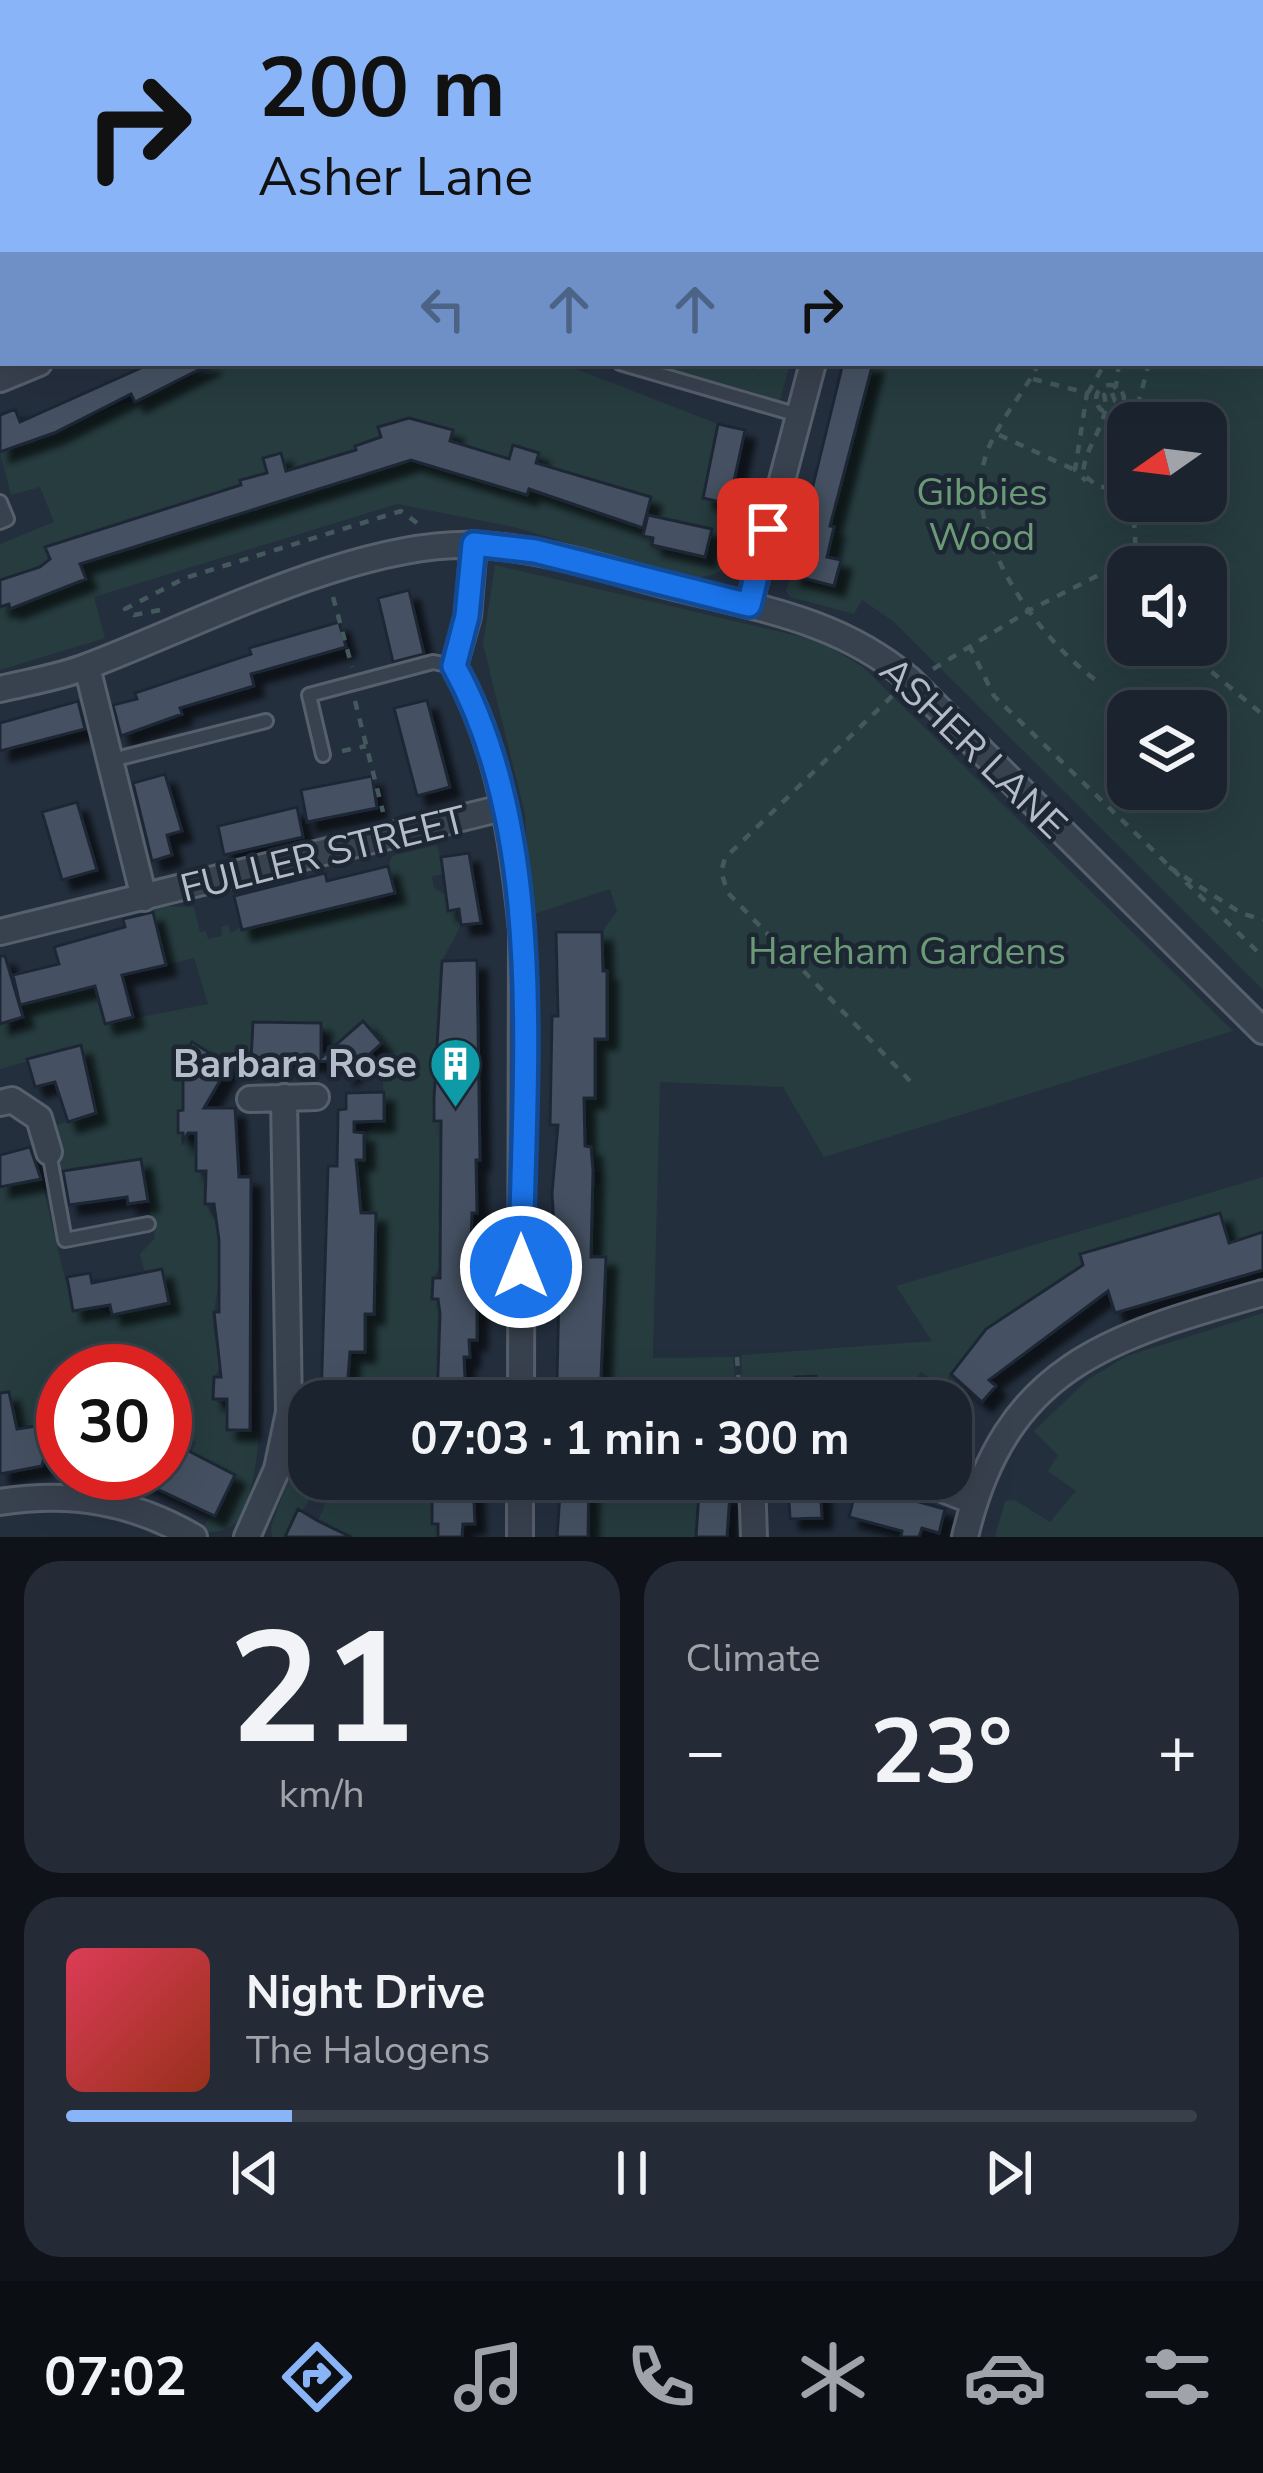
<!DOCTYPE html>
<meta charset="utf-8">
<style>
body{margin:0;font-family:"Nunito Sans",sans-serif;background:#242b36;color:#f1f3f6;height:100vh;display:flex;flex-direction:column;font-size:45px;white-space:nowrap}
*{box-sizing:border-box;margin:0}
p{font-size:39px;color:#a0a4aa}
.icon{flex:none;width:66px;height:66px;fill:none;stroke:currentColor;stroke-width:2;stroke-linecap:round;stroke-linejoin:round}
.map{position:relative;height:1537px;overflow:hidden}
.panel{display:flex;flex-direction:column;gap:24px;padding:24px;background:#0f1319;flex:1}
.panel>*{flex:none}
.guide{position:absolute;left:0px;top:0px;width:1263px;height:366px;box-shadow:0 12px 48px #0002,0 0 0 3px #39404a;background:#8ab4f8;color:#111;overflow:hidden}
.needle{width:78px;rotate:256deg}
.controls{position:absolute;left:1107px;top:402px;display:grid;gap:24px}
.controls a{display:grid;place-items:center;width:120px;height:120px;border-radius:24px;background:#1b232e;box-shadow:0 12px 48px #0002,0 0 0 3px #39404a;font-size:60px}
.speed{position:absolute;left:36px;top:1344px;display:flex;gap:24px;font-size:60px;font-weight:700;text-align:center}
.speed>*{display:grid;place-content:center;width:156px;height:156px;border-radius:50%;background:#1b232e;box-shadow:0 12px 48px #0002,0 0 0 3px #39404a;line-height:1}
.speed .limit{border:18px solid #d22;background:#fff;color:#111}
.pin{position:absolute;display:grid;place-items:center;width:102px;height:102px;color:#fff;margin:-51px;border-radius:24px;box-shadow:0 6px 18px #0006}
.me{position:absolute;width:132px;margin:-66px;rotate:0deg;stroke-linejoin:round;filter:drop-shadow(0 0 9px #0008)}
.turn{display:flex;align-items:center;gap:42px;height:252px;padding:0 60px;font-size:54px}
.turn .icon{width:156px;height:156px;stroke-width:2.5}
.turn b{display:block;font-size:84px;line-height:102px}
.lanes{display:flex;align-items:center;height:114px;padding:0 60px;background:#0003;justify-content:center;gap:60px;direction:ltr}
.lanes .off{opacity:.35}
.big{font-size:90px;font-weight:700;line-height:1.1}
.panel .tile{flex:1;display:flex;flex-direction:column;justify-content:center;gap:18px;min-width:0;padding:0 42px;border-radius:36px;background:#242b36}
.panel .dial{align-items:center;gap:0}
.dial b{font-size:156px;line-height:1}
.song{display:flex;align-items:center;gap:36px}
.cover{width:144px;height:144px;border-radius:18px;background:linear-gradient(135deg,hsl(350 70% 55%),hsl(10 70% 35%))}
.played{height:12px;border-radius:6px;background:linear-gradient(90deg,#8ab4f8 20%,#39404a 20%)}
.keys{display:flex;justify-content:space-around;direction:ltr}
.heat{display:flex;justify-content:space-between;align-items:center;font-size:66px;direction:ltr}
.panel .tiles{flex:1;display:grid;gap:24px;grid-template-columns:1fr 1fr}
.tile:last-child{grid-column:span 2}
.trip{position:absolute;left:288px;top:1380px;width:684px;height:120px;border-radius:36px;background:#1b232e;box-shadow:0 12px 48px #0002,0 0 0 3px #39404a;font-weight:700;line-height:120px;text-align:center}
.dock{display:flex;height:192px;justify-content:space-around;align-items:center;background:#0b0e12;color:#a0a4aa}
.dock .icon{width:84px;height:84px}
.dock .current{color:#8ab4f8}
.dock b{font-size:54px;color:#f1f3f6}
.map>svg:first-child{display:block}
</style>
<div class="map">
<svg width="1263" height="1537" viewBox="0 0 1263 1537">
<defs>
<filter id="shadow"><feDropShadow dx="10" dy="10" stdDeviation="3" flood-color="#0009"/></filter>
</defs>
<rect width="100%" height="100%" fill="#242f3e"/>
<!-- green -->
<path fill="#263c3f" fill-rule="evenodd" d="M1254,0h9v990l-370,-369 -31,-21 -8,14 -64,-17 -4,-6 5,-16 43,10 7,-25 -14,-3 7,-29 -29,-8 1,-17 28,7 27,-97 -27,-8 3,-19 28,7 8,-30h387v-360zM1128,423h78v78h-78zM1128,567h78v78h-78zM1128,711h78v78h-78z
M229,363h332l157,61 -15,74 49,12c-13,40 -17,68 -64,68l-174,-51 -117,-23 -303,93 11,41 -105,32v-126l54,-22 -14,-35 -29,8 -11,-43z
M649,363h80l25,7 2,-7h34l-10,38z
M495,565l325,76 43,26 370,364 -409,126 -41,-70 -123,-5 -7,276 80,-1 4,39 -137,5v-31l-15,-52h19l1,-14 -16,-1 2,-46 -12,-52 15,-1v-12h-14l1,-9 19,1 1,-12 -11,-1 -7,-73h14v-11l-14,-1 12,-47 12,-1 -5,-106 15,-21 -7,-22 -79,26 -6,-101 -42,-170z
M437,845l7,29 -12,2 2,12 12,7 2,15 11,-1 2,16 -19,36 -8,159 10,1 -3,145 -8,12 -1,20 6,1 -1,102h-91l4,-41 15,-9v-13l-12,-13 21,-11v-20l-20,-12h21l-1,-39 5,-1 -3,-29h-15l-5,-48 8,-5v-27l20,-13 -2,-77 -19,-22 -31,26 -11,-24 -67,-1 -3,38 -22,5 -37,-23 -14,23 37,24 -37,22v22l18,10v27l9,7v27c24,25 14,77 9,109 -3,19 5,36 6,55l-6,9 -1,22 14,10v21l32,1c-1,24 -7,68 -21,89 -9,12 -25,12 -38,13l35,-58 -45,-20 6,-13 -14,-7 -8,16 -9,-4v-76h-102v51l-63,6v-241l41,-8 32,132 23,-4 16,8 57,-13 -7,-33 -17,4 -5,-19 15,-16 -14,-78 -80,12 -4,-47 39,-13 -15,-66 -81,23v-45l8,-2 3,8 14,-4 -5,-21 40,-10 2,-18 33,8 10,39 103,-20 -14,-46 -28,7 -15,-59 43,1 6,25 6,-1 2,8 14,-3 -1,-9 7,-2 3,8 23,-14 2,9 6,-1 -2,-10 7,-3 4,11 10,-12 2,7 13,-2 83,-21 2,8 16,-5 -9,-34 4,-10z
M1263,1177v55l-34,11 -10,-30 -84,26 -21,36 -10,-29 -24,8 8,25c-67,25 -105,45 -145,107l-22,-14 -14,21 10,8h-33v-14l-52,-5 -15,9 -1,-15 -21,1v20l-53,2 -1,-44 191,-14 -36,-55z
M1263,1313v224h-268l10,-36 10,-1 35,22 26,-31 -28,-20 10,-16 -24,-24 53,-51 40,-24z
M309,1468v11h137v12l-14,8 6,38h-87l-33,-16 8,-19 -14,-6 -27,41h-13l-1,-11 21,-56z
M602,1479h73l-6,10 30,2 -3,46h-108l1,-41 13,-1z"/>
<!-- building -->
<path fill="#455162" stroke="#1f2835" stroke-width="3" filter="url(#shadow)" d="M152,363h60l-77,39 -4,-8 -77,39 -54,19v-37l15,-6 5,13z
M843,363h30l-43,163 4,1 -7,30 14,3 -7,26 -43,-11z
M409,418l44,12 -3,11 59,18 4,-14 26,8 -3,10 115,34 -8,31 -114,-39 -2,6 -116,-35 -331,104 6,15 -76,30 -1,-5 -9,3v-27l40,-13 10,-8 -5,-12 196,-62 -1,-5 27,-7 -4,-15 18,-5 5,18 70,-21 -1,-4 26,-9 -3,-10z
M718,424l27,6 -16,74 -26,-6z
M648,515l64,14 -7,28 -53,-12 1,-7 -10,-2z
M409,590l15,64 -31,8 -15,-64z
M339,622l7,25 -95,27 3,12 -74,22 2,6 -61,22 -8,-31 24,-6 -2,-6 116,-39 -2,-6z
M427,700l23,87 -33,9 -23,-88z
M78,701l7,28 -85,22v-28z
M165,774l17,57 -15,4 5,20 -20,6 -19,-78z
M372,776l5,32 -70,14 -6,-32z
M77,802l20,68 -35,10 -20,-68z
M297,807l6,30 -79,18 -6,-29z
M469,853l12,70 -20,2 -2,-16 -11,2 -7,-54z
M388,866l7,27 -153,37 -8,-34 91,-23 2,8z
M153,912l13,53 -44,10 11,42 -28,7 -10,-38 -75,19 -7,-30 46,-11 -5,-17 71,-20 -2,-8z
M556,932h46l1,39h4v68h-12v59h-11l1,48 6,1 2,24 -2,86h15l-6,144h-40l-3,-22 3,-134h-5l-3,-52 6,-68h-8l2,-109h6z
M0,956h5l18,61 -23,7z
M477,960l3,200h-4l1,53h-5l-2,56h7v71h-8l1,17h-6l2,44h-29l3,-87 -2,-15h-6l1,-21h7l1,-157h-7v-23l8,-137z
M363,1021l19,22 -37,33v-14l-94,-2 2,-38 68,1v35z
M192,1042l37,23 -25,43h31l4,69h12l-1,253h-23v-31h-14l1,-22h7l-7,-65h5v-72l-5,-36h-9l1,-33h-10v-38h-8l-5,8v-8h-5v-22l5,-1v-42l-5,-3z
M81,1045l15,68 -28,9 -13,-40 -20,5 -8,-28z
M384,1092v29l-30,1v10l10,1v27h-8l5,53h15l-2,101h-9v38h-15l-4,49h-25l7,-235h9l1,-56 8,-1v-16z
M30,1147l11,32 -41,8v-32z
M141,1159l7,42 -20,3 -1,-7 -58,8 -6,-34z
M1220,1213l9,30 34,-11v38l-148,43 -7,-22 -119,89 7,6 -14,16 -31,-28 35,-45 97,-64 -3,-11z
M162,1269l7,34 -57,12 -2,-10 -37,6 -6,-34 23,-4 2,10z
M816,1376l1,7 47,3 -1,15h-67l-1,-24z
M9,1392l8,37 44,-7 2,22 -17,3 -4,19 -42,8v-81z
M177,1445l58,30 -20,41 -90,-42 40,-1v-26l9,4z
M446,1479h27l2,45h-12l-1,13h-24v-13h-6v-26h14z
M561,1479h28l-1,58h-31z
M820,1484l2,34 -32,1 -2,-34z
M857,1485l88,24 -6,24 -17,-5 -3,9h-18l1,-6 -53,-14z
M699,1491l31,2 -3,44h-31z
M298,1509l20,12 33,16h-66z"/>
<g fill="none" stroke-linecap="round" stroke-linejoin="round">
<defs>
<path id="lane" d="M620,363l178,52
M0,502l7,17 -7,3
M323,755l-14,-60 124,-33 20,4
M112,760l154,-39
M49,1152l16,88 83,-16"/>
<path id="street" d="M79,0l1,3
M483,0l2,3
M928,0l1,3
M716,3l4,-3
M1068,3l5,-3
M0,379l39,-16
M474,544l-6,72 -14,50c45,80 59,174 68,264l-1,471
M749,605l64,-242
M87,667l57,231
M0,689c29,-7 61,-12 88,-23 111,-42 272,-127 390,-121 70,3 138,28 205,44 84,21 158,33 226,90l354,352
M0,932l502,-124
M250,1099l66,-2
M0,1103l12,-3 27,18 10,34
M752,1479l2,58
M917,1479l56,22
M0,1502c72,-11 131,-1 194,35
M247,1537l30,-68 12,-57 -5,-315
M520,1537v-58
M965,1537c40,-171 144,-200 298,-244"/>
</defs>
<!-- lane casing -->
<use href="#lane" stroke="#565f6c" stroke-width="18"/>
<!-- street casing -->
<use href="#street" stroke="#565f6c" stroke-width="30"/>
<!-- path -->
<path stroke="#44595c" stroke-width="4.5" stroke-dasharray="9 9" stroke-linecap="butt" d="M0,85l3,6
M1260,215l3,1
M1039,363c-15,31 -47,65 -55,99 -21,76 59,182 117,222
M1119,363l-3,23 -12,9c8,26 -20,50 -21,79l14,12 31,5
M1033,379l54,14 -12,77 11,11
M1096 399a14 14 0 1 1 28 0a14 14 0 1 1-28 0Z
M1088,393l17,-30
M1112,393l3,8 21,7
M1133,423l16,-60
M999,435l76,35
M1133,501l3,55 7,11
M333,597l19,70
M160,610l-26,5 -9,-6 60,-31 216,-67 16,12
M969,645l25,51 269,261
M1188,645l12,17 63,53
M933,669l97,-59 106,-54
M892,696l-167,162 -4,14 7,21 184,190
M355,701l28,111
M342,751l24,-5
M1169,867l72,46 22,7
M737,1357l3,44"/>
<!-- lane -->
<use href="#lane" stroke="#38414e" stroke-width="12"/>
<!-- street -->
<use href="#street" stroke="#38414e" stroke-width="24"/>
</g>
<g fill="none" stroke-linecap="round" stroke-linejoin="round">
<defs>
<path id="route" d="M521,1267c2,-192 28,-429 -67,-601l13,-50 7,-72 61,7 214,54 19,-76"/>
</defs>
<!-- route casing -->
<use href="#route" stroke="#114b97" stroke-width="30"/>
<!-- route -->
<use href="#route" stroke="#1a73e8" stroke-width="21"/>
</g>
<!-- icons -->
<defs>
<symbol id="building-pin" viewBox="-11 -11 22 30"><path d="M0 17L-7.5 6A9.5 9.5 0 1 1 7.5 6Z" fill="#0f9aa8" stroke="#1d2633"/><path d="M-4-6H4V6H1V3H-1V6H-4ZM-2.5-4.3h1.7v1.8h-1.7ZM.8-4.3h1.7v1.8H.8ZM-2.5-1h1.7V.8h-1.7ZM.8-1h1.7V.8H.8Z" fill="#fff"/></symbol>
</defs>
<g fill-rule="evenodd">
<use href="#building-pin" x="426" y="1034" width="59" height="81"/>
</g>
<g text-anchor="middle" stroke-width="9" stroke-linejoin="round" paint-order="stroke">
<!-- park labels -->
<g font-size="39" fill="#6b9a76" stroke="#1d2633">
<text x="982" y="505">Gibbies<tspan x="982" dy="45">Wood</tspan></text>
<text x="907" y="964">Hareham Gardens</text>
</g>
<!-- street labels -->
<g font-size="39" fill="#b4bcc9" stroke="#1d2633">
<text transform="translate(974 747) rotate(44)" y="14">ASHER LANE</text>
<text transform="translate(323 853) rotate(-14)" y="14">FULLER STREET</text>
</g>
<!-- poi labels -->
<g font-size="39" font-weight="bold" fill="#b4bcc9" stroke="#1d2633" text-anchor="end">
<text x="417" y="1077">Barbara Rose</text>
</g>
</g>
</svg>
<div class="controls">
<a><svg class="needle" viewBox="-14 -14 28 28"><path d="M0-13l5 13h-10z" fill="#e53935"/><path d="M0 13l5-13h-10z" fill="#a0a4aa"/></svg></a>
<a><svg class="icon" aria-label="sound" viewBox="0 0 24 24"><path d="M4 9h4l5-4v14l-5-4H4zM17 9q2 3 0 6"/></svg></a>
<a><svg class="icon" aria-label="layers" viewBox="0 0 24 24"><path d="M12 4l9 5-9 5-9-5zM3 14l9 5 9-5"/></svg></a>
</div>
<div class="speed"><div class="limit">30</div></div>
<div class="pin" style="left:768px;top:529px;background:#d93025"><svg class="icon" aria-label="arrive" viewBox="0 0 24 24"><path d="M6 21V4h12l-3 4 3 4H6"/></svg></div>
<svg class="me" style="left:521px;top:1267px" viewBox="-20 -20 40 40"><circle r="17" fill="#1a73e8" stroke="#fff" stroke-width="3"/><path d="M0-11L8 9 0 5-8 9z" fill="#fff"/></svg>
<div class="trip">07:03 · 1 min · 300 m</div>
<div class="guide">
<div class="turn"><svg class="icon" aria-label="right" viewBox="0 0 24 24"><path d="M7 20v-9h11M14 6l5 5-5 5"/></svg><div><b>200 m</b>Asher Lane</div></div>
<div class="lanes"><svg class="icon off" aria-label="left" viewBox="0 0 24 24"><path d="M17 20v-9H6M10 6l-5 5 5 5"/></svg><svg class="icon off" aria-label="ahead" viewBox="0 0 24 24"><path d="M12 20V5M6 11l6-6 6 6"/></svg><svg class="icon off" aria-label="ahead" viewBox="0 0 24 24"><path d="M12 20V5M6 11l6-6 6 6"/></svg><svg class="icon" aria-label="right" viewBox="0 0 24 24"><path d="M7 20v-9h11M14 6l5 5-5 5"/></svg></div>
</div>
</div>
<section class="panel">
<div class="tiles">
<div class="tile dial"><b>21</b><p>km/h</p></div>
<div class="tile"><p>Climate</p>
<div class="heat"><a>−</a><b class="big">23°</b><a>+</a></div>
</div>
<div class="tile">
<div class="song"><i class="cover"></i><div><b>Night Drive</b><p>The Halogens</p></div></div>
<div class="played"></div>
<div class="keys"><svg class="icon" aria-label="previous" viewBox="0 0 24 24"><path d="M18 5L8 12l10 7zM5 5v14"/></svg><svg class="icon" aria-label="pause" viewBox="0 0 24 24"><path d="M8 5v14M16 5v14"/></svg><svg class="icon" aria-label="next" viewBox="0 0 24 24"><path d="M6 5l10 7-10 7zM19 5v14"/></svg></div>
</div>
</div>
</section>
<nav class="dock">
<b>07:02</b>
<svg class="icon current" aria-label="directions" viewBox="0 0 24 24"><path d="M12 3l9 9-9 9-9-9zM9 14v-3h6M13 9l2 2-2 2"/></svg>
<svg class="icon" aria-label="music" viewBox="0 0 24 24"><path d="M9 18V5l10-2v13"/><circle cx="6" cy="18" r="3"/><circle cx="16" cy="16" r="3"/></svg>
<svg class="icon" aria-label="phone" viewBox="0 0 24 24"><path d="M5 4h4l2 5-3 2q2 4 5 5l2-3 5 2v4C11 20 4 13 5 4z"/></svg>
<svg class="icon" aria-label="climate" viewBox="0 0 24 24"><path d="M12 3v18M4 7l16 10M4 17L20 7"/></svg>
<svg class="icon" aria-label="car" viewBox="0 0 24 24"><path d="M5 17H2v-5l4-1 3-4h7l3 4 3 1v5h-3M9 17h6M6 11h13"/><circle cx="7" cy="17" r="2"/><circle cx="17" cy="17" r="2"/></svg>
<svg class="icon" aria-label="filters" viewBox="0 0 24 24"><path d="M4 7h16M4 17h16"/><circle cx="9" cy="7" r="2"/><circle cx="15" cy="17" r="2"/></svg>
</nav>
